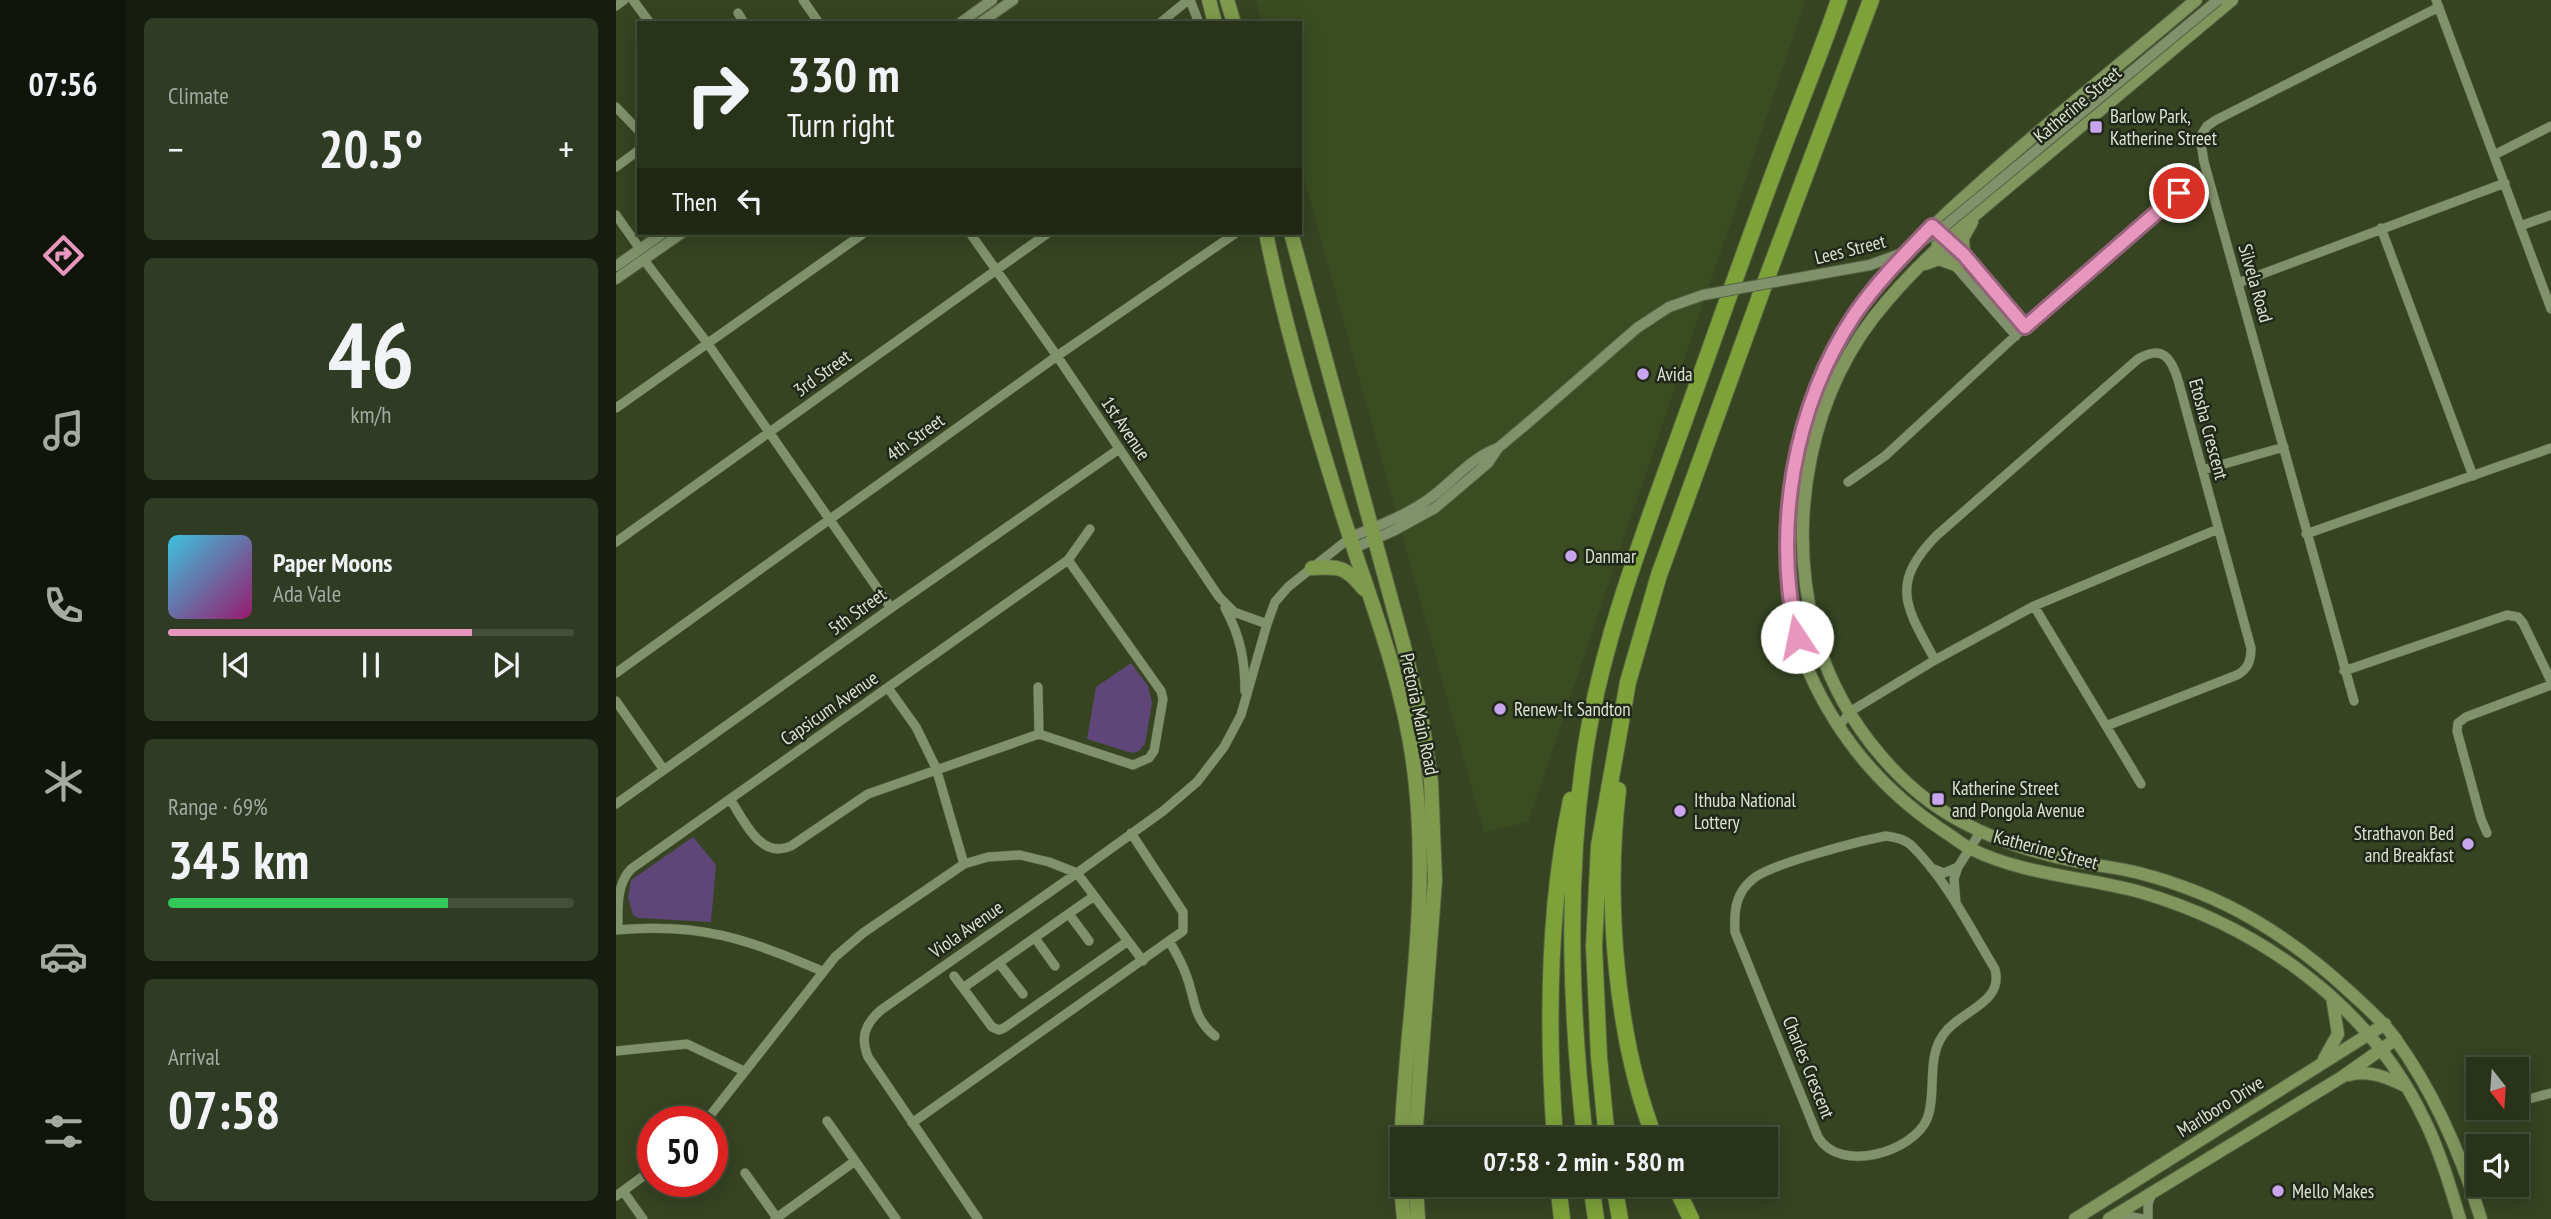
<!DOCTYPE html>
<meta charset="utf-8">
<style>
body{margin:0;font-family:"PT Sans Narrow",sans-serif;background:#303b23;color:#f1f3f6;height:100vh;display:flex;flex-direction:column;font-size:26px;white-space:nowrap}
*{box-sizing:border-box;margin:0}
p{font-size:23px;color:#a5aaa2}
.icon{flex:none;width:38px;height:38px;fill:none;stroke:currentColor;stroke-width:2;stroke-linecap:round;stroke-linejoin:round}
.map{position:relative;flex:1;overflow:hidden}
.details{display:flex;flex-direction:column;gap:18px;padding:18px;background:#161c0e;width:490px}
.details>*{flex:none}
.banner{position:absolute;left:21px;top:21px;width:665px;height:214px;border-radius:0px;box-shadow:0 4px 18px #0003,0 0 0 2px #444e39;background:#28331a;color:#f1f3f6;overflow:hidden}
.needle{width:46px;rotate:163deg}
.tools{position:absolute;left:1850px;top:1057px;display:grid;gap:14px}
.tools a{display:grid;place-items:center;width:63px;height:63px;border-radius:0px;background:#28331a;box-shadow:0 4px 18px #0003,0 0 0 2px #444e39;font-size:35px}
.speed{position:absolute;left:21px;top:1106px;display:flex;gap:14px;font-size:35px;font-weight:700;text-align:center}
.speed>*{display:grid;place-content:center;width:91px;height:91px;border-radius:50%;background:#28331a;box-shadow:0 4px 18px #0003,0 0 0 2px #444e39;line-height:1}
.speed .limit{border:10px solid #d22;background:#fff;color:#111}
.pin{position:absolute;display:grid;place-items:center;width:60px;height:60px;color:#fff;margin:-30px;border:4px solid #fff;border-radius:50%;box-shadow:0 2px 7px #0007}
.me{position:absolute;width:77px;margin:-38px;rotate:349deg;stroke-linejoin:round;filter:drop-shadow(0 0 5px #0008)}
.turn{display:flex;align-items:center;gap:24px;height:147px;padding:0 35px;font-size:32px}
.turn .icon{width:91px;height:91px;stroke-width:2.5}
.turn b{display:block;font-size:49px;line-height:60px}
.then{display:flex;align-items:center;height:66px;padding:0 35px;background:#0003;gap:14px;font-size:26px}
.big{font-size:52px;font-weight:700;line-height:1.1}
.details .widget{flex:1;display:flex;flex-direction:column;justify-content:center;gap:10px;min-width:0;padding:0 24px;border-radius:10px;background:#303b23}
.details .dial{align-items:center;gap:0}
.dial b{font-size:91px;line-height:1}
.song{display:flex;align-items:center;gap:21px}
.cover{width:84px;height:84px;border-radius:10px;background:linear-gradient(135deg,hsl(190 70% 55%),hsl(320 70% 35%))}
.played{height:7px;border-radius:4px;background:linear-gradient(90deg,#e797bd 75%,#444e39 75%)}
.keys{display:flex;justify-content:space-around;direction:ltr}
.heat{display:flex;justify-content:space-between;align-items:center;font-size:38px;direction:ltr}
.charge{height:10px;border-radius:5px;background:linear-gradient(90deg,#34c759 69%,#444e39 0)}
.trip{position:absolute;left:774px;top:1127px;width:388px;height:70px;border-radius:0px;background:#28331a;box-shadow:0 4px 18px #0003,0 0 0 2px #444e39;font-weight:700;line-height:70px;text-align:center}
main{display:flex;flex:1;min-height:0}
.tab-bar{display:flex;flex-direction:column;width:126px;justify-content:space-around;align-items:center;background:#10140a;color:#a5aaa2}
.tab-bar .icon{width:49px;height:49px}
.tab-bar .current{color:#e797bd}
.tab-bar b{font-size:32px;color:#f1f3f6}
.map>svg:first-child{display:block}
</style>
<main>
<nav class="tab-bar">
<b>07:56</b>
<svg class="icon current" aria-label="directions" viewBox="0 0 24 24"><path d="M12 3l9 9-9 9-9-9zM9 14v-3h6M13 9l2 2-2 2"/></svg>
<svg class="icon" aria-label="music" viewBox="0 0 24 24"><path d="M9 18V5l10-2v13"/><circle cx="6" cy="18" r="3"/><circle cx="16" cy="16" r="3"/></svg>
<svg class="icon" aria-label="phone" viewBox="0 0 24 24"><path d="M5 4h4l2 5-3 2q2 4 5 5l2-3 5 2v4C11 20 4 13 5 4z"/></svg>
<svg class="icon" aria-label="climate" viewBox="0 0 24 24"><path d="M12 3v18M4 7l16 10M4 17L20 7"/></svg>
<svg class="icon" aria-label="car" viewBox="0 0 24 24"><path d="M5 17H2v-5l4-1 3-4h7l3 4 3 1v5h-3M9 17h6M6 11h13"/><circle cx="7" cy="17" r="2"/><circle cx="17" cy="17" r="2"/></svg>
<svg class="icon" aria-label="filters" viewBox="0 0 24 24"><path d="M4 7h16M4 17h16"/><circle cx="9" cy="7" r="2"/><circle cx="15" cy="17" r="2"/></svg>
</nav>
<section class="details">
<div class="widget"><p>Climate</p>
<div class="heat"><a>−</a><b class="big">20.5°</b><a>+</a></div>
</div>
<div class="widget dial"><b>46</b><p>km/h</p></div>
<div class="widget">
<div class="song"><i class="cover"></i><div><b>Paper Moons</b><p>Ada Vale</p></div></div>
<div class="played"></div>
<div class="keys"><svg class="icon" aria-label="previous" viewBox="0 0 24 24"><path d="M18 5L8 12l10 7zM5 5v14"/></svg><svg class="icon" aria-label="pause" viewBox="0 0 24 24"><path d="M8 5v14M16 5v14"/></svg><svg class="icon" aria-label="next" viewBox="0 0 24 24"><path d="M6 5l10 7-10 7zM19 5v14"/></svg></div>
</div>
<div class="widget"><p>Range · 69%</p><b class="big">345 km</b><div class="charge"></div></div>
<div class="widget"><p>Arrival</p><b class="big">07:58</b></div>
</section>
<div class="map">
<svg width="1935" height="1219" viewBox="0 0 1935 1219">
<rect width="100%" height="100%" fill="#364422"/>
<!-- built -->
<path fill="#3b4c22" d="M640,0h550l-278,822 -44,11 -184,-670v-140h-38z"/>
<!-- green -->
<path fill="#5f4678" d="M515,663l17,23 4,17 -7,41 -6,7 -7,2 -45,-14 9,-52z
M77,837l23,28 -5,57 -73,-4 -5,-3 -5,-18 3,-17z"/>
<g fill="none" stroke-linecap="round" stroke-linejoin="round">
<defs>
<path id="minor" d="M17,0l17,23
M187,0l16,23
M574,0l9,23
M1820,0l115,309
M0,6l8,-6
M122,13l6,10
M544,23l28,-23
M0,107l23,24
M1878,155l57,-29
M0,167l23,-17
M0,215l24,34
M1904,226l31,-11
M1765,228l92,248
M354,233l87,123 162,241 15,15 33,12
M1330,236l79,91
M1320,244l80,92
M28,260l64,84 183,264
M1622,283l267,-100
M0,408l248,-175
M1587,470l81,-23
M1232,482l37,-26 140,-129 154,-134
M1690,534l245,-86
M0,542l432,-309
M1418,606l107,178
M609,608c15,27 20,52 20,83
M1319,660c-29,-53 -46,-75 1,-124l202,-177c24,-14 33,-2 40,21l73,268c0,13 -3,21 -14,27l-131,51
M1728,671l163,-56 11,2 5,6 28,58
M0,673l441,-317 179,-123
M422,687l1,47
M272,688l28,39 20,41 28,96
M0,701l48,69
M1738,701l-150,-539 -4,-25 7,-11 9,-6 223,-113
M1222,727l13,-16 84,-51 99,-54 184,-77
M114,799c14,21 30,61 61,47l77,-52 171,-60 94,31 16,-7 5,-7 9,-52 -2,-8 -93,-131
M0,804l275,-196 228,-159
M1871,833l-6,-14 -24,-88 1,-8 8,-6 85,-32
M1270,836c9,1 18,3 25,9 35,34 59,83 84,124 9,35 -35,41 -52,66 -17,24 -6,59 -16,84 -14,33 -87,55 -109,18l-83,-205c-1,-20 0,-39 18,-53 17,-15 107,-38 133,-43z
M1315,868l13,5 14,-6 23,-36
M1340,903l-2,-24 4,-12
M453,914l20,27
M2,929c0,-21 -2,-44 13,-60l437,-309 22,-31
M0,930c84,-8 131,9 206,41
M419,938l20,28
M554,942c5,10 11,19 15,30 11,26 6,44 30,64
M383,963l24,31
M338,976l9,12 131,-92
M347,988l29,39 7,3 5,-2 124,-87
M0,1051l71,-7 57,27
M1913,1099l22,-6
M211,1121l69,98
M89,1122l130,-165 28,-24 101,-69 24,-7 32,-2 29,7 28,11 66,88
M296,1123l271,-192v-19l-52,-79
M129,1173l32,45
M7,1191l20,28
M0,1196l37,-27
M1501,1214l26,5
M159,1219l80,-58
M362,1219l-110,-162c-8,-20 -3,-33 13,-47l196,-137 86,-62 34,-29 27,-35 17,-32 26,-91 8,-22 13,-15 63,-50
M1532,1219v-15l4,-11"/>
<path id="tertiary" d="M344,23l32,-23
M364,23l33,-23
M0,266l47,-33
M0,279l66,-46
M735,537c27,-11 54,-21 78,-38 24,-17 41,-41 69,-51
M738,548l39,-17 42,-23 53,-45 10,-15 38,-32"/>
<path id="secondary" d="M1580,0c-69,59 -140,115 -207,175 -65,58 -131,117 -168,198 -19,43 -27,90 -31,136 -5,56 -3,111 19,163 29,65 73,118 133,158 10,6 19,14 29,19 53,26 114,28 169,43 120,35 230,113 285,229 15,31 25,65 35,98
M1616,0c-63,53 -126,106 -189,158 -54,45 -110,89 -156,143 -78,89 -101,218 -72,331 20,77 77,153 147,190 37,20 76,32 117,40 20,4 41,6 60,11 85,22 148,61 212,120 15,14 31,27 43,44 41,56 67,117 87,182
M1348,255l-1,-17 9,-16
M1309,264l14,-5 19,7
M1708,1059l14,-25 -6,-37
M1733,1075c21,-5 37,2 56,11
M1459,1219l310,-195
M1493,1219l233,-142 54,-38"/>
<path id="primary" d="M593,0l6,23
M611,0l7,23
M650,233c19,94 47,187 76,280 26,81 59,162 71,248 13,91 5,182 -4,274 -5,61 -12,122 -5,184
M675,233l112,410 19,78 9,61 4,98 -20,259
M696,568c28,-2 34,-1 52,21
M800,1185l2,34"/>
<path id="motorway" d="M1002,790c-13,109 -3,246 37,349
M939,1139c-8,-110 -7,-231 16,-339
M969,1139c-14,-124 -19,-249 -2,-373 15,-115 59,-228 98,-336 31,-86 61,-172 93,-258 21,-57 45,-114 65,-172
M991,1139l-8,-82 -5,-111 5,-100 29,-164 31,-107 104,-287 108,-288
M942,1185l4,34
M975,1185l5,34
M998,1185l6,34
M1059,1185l16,34"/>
</defs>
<!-- minor casing -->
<use href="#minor" stroke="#566243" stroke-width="10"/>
<!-- tertiary casing -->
<use href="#tertiary" stroke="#566243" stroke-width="12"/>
<!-- secondary casing -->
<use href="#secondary" stroke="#566243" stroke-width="14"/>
<!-- primary casing -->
<use href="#primary" stroke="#566243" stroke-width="16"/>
<!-- motorway casing -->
<use href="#motorway" stroke="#566243" stroke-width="18"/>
<!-- minor -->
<use href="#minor" stroke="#81916b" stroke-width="9"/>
<!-- tertiary -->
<use href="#tertiary" stroke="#81916b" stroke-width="10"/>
<!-- secondary -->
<use href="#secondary" stroke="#80965c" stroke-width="12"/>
<!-- primary -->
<use href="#primary" stroke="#7e9b4d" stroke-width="14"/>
<!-- motorway -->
<use href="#motorway" stroke="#7ca239" stroke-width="16"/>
<defs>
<path id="tertiary-bridge" d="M920,416l101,-88 32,-21 34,-12 167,-30 30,-11 40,-24 278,-230"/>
</defs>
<!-- tertiary-bridge casing -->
<use href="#tertiary-bridge" stroke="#566243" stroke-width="12" stroke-linecap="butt"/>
<!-- tertiary-bridge -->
<use href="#tertiary-bridge" stroke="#81916b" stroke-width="10"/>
</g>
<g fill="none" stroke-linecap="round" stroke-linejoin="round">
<defs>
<path id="route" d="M1181,637c-24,-108 -4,-230 58,-323 22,-32 50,-60 77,-88l32,29 61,72 154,-134"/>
</defs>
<!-- route casing -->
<use href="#route" stroke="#96627b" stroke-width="18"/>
<!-- route -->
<use href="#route" stroke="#e797bd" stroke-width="12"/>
</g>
<!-- markers -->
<g fill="#c9a5ee" stroke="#212819" stroke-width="2.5">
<rect x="1473" y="120" width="14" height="14" rx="3.5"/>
<circle cx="1027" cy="374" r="7"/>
<circle cx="955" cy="556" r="7"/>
<circle cx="884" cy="709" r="7"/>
<rect x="1315" y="792" width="14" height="14" rx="3.5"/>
<circle cx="1064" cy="811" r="7"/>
<circle cx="1852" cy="844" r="7"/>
<circle cx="1662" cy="1191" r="7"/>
</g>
<g text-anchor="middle" stroke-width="5" stroke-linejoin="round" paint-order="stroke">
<!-- street labels -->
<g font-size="19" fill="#dae3cf" stroke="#212819">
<text transform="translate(1461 104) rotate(-40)" y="7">Katherine Street</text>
<text transform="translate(1234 249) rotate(-14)" y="7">Lees Street</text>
<text transform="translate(1640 283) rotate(74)" y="7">Silvela Road</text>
<text transform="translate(206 373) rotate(-36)" y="7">3rd Street</text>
<text transform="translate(510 428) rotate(56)" y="7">1st Avenue</text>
<text transform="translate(1593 429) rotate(75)" y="7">Etosha Crescent</text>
<text transform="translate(299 437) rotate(-36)" y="7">4th Street</text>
<text transform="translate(241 611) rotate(-36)" y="7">5th Street</text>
<text transform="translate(213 708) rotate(-35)" y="7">Capsicum Avenue</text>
<text transform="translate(804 714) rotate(78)" y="7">Pretoria Main Road</text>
<text transform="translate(1430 849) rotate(15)" y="7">Katherine Street</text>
<text transform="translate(350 929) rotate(-35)" y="7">Viola Avenue</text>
<text transform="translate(1193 1067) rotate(68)" y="7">Charles Crescent</text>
<text transform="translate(1604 1106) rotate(-32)" y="7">Marlboro Drive</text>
</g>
<!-- poi labels -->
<g font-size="19" fill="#dae3cf" stroke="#212819" text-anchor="start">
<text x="1494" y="123">Barlow Park,<tspan x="1494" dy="22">Katherine Street</tspan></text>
<text x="1041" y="381">Avida</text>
<text x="969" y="563">Danmar</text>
<text x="898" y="716">Renew-It Sandton</text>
<text x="1336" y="795">Katherine Street<tspan x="1336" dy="22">and Pongola Avenue</tspan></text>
<text x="1078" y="807">Ithuba National<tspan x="1078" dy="22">Lottery</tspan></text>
<text x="1838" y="840" text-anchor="end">Strathavon Bed<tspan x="1838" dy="22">and Breakfast</tspan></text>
<text x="1676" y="1198">Mello Makes</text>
</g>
</g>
</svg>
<div class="tools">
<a><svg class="needle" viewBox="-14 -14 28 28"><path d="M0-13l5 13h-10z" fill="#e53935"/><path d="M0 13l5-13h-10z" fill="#a5aaa2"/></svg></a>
<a><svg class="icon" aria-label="sound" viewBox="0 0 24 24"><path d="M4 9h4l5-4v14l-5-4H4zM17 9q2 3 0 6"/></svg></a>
</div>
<div class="speed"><div class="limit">50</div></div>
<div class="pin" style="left:1563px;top:193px;background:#d93025"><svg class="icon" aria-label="arrive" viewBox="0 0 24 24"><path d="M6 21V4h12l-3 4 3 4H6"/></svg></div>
<svg class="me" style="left:1181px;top:637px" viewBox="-20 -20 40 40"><circle r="19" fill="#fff"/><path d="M0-13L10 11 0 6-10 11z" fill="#e797bd"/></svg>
<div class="trip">07:58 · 2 min · 580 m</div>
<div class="banner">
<div class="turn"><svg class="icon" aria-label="right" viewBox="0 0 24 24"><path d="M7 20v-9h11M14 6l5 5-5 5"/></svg><div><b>330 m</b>Turn right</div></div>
<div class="then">Then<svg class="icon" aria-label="left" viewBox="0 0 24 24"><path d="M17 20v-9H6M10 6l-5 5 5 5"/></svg></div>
</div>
</div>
</main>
